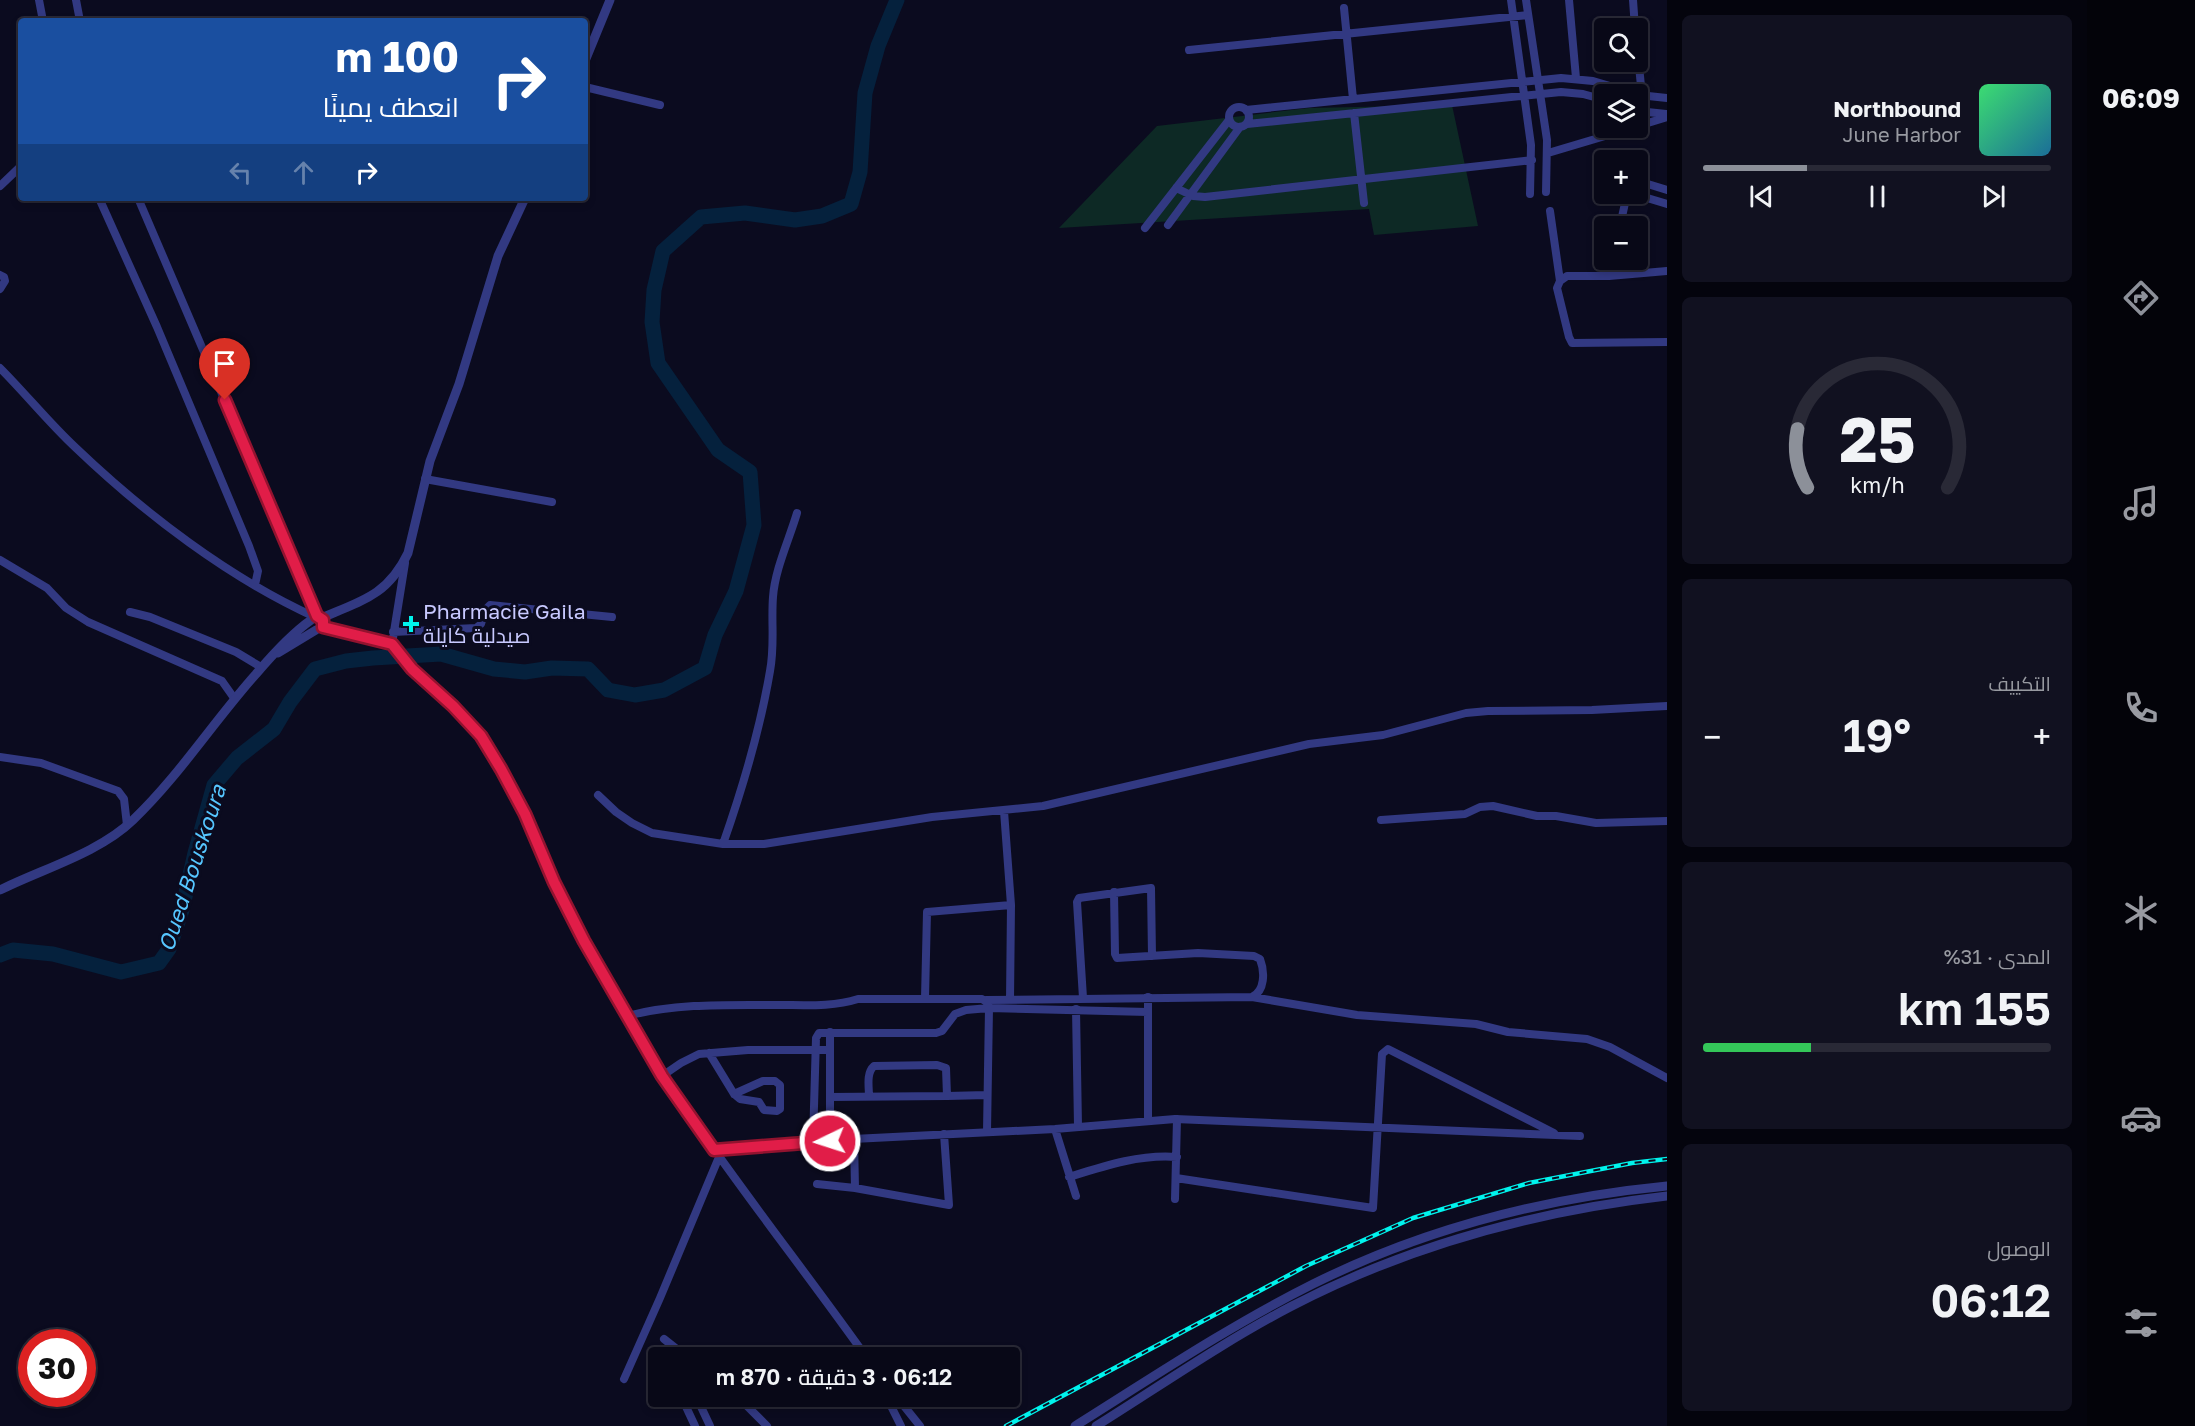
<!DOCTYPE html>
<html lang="ar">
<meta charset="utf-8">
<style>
body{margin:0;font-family:"Golos Text",Cairo,sans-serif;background:#111120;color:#f1f3f6;direction:rtl;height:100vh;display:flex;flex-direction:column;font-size:22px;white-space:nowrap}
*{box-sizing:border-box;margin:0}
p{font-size:20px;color:#989aa1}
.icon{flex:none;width:33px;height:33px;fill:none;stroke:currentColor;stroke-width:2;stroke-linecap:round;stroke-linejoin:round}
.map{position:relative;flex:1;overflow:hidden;direction:ltr}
.sheet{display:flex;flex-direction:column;gap:15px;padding:15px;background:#04040d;width:420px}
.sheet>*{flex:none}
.hud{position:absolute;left:18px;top:18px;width:570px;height:183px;border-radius:6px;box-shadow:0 3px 9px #0003,0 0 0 2px #292936;direction:rtl;background:#1a4fa0;color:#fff;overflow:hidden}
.controls{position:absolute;left:1594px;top:18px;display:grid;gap:12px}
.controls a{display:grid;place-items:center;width:54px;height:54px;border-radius:6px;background:#080817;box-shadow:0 3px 9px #0003,0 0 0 2px #292936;font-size:30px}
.speed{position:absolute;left:18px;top:1329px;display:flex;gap:12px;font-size:30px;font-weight:700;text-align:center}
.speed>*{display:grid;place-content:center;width:78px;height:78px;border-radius:50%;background:#080817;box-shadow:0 3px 9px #0003,0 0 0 2px #292936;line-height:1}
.speed .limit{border:9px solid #d22;background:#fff;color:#111}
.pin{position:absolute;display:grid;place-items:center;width:51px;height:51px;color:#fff;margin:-62px -26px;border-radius:50% 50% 50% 0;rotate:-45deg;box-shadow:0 0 6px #0007}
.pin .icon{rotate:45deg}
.me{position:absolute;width:66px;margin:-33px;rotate:266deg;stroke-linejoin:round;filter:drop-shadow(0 0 4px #0008)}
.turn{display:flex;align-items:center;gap:21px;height:126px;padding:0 30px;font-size:27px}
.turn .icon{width:78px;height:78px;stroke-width:2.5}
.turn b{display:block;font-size:42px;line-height:51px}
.lanes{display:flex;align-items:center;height:57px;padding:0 30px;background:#0003;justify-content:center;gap:30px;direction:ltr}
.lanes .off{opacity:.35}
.big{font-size:45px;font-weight:600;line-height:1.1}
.sheet .card{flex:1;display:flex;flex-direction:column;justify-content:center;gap:9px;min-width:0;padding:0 21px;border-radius:9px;background:#111120}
.sheet .dial{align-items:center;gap:0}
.dial svg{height:156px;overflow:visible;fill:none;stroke:#292936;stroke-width:7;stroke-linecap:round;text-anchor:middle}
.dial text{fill:#f1f3f6;stroke:none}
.song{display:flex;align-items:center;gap:18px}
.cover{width:72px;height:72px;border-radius:9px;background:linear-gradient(135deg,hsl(140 70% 55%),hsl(200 70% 35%))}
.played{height:6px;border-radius:3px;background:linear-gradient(90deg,#8c9099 30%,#292936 30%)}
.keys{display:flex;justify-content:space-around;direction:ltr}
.heat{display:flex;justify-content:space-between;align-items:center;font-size:33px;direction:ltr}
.charge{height:9px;border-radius:4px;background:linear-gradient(90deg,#34c759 31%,#292936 0)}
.trip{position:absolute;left:648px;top:1347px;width:372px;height:60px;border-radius:6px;background:#080817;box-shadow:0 3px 9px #0003,0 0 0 2px #292936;font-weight:600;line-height:60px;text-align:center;direction:rtl}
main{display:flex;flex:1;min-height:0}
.menu{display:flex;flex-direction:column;width:108px;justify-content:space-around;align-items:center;background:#030309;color:#989aa1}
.menu .icon{width:42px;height:42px}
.menu .on{color:#8c9099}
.menu b{font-size:27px;color:#f1f3f6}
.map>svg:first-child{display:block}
</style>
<main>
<nav class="menu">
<b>06:09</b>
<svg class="icon on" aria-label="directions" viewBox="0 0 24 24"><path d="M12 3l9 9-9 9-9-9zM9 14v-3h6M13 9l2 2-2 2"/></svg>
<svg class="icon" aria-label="music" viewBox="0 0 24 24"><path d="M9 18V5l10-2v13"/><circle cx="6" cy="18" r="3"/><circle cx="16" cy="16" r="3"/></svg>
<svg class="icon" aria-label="phone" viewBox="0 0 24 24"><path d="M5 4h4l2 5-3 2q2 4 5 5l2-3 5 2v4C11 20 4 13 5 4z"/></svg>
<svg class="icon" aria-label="climate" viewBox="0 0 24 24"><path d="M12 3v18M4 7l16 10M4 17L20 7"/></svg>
<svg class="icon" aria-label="car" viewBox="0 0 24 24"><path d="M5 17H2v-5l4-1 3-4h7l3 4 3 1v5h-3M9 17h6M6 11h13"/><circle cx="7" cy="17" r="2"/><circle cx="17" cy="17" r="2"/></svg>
<svg class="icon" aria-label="filters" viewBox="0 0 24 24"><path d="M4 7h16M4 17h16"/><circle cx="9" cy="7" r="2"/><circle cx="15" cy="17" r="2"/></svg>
</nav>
<section class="sheet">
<div class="card">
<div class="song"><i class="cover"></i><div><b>Northbound</b><p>June Harbor</p></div></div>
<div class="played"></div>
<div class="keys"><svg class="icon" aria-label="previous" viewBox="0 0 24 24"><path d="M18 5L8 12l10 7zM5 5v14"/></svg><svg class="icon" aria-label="pause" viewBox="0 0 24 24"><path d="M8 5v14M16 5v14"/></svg><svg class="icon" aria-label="next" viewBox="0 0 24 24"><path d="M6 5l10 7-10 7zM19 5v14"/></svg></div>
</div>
<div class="card dial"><svg viewBox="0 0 100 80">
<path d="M14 69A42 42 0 1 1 86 69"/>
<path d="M14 69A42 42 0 0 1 9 39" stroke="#8c9099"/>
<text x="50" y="56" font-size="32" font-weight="700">25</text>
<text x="50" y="72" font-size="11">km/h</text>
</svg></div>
<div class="card"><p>التكييف</p>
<div class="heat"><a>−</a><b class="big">19°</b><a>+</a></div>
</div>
<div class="card"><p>المدى · 31%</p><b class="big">155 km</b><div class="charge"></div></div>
<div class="card"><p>الوصول</p><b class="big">06:12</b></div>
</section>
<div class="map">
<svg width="1667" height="1426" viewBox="0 0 1667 1426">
<rect width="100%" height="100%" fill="#0b0b1f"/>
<!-- green -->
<path fill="#0d2925" d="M1452,105l26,121 -104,9 -5,-26 -310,19 98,-102 152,-18z"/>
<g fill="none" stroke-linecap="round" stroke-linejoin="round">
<!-- river -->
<path stroke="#05213d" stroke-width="15" d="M0,955l13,-5 40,4 68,18 38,-9 10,-14 13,-39 13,-57 19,-68 23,-27 37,-29 16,-27 25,-33 31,-8 27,-3 68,-4 53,15 31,3 27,-4 36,1 20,21 27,5 29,-5 41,-22 10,-33 21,-44 18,-66 -4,-53 -32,-22 -60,-87 -6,-41 2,-32 9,-39 38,-34 44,-4 50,7 27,-4 29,-12 9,-32 5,-79 13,-47 19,-46"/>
<!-- minor -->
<path stroke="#323982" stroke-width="8" d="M39,0l4,21
M76,0l4,21
M1511,0l20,145 -1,49
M1526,0l21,140 -1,52
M1569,0l7,78
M1633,0l2,28
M1344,8l9,91
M1189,50l339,-35
M1638,56l4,40
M585,87l75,18
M1639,95l28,3
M1229 117a10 10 0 1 1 20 0a10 10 0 1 1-20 0Z
M1246,110l315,-32 32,3 44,13
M1638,111l28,3
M1354,113l10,90
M1247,124l314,-32 22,2 22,6
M1638,126l29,-9
M1548,153l84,-25
M1638,181l29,9
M0,186l21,-20
M1176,188l17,8 12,1 327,-37
M1634,194l33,10
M99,198l58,129 92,219 9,25 -3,14
M138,198l179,418
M1550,211l10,70 -3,7 12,49 3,6 95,-1
M1168,225l72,-98
M1620,226l7,-32
M1145,228l84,-108
M0,275l4,2 1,4 -5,8
M1609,276l4,-16
M1560,281l7,-5h42l58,-5
M0,368c26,26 49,55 76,80 68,65 153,130 239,169
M425,479l127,23
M0,560l47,28 19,20 22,14 134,59 12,17
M130,612l20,5 86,35 25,15
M323,627c15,3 55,9 68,17 7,4 23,27 31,35 17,16 36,29 51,48 37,44 57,101 81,153 21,47 47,91 73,136 70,120 159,228 240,342
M393,632l83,-4 5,-4 4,-14 5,-5 122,12
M392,644l13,-81
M0,757l41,6 77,28 6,8 3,26
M598,795l18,17 16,11 20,10 71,11h41l168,-27 111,-11 266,-62 74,-9 83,-22 22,-2 104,-1 75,-4
M1004,811l7,94
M1381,820l84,-6 15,-7 13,-1 44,10h19l40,7 71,-2
M723,844c20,-57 37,-114 47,-173 5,-26 1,-49 3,-74 2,-28 16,-57 24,-84
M1148,997v124
M1252,997l105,18 119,9 32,8 79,7 23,8 57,31
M925,998l2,-86 84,-7 -1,95
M1083,998l-6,-96 2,-4 72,-10 1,68
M986,1000l266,-3c13,-6 13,-25 8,-38l-6,-3 -56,-3 -81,5 -2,-4 -1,-62
M1076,1009l2,117
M627,1016c50,-13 101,-11 152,-11 26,0 54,2 79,-6h124l6,4 1,5 -2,124
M830,1032v109
M709,1053l25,41 6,5 19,3 5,8 13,1 3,-2v-24l-5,-4h-12l-29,13
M662,1076l19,-13 18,-9 49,-4h82
M947,1096l40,-1
M830,1097l117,-1 -1,-28 -9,-3 -63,1c-8,7 -5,21 -5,30
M1055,1129l21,67
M854,1139l1,49
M813,1141l3,-103 3,-5h117l6,-2 13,-17 11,-4 23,-2 159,4
M714,1150l99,-9 242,-12 120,-10 405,17
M1069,1177c35,-11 71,-23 108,-20
M1176,1178l197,30 9,-154 6,-5 166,84
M817,1184l38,4 94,17 -5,-71
M1175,1199l2,-80
M664,1339l24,19
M624,1379l36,-81 59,-141
M681,1396l14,30
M696,1396l14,30
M737,1396l30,30
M886,1396l15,30
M896,1396l24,30"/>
<!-- tertiary -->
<path stroke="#323982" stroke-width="9" d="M585,61l25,-61
M321,618c41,-17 67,-23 87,-65l22,-92 29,-77 39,-128 27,-58
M278,653l38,-23
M0,890c42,-21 99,-37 133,-70 46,-44 81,-99 123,-146 17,-20 34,-39 55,-54
M1075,1426c78,-49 156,-101 238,-142 111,-55 231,-86 354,-98
M1096,1426c64,-40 127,-84 194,-119 117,-61 246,-96 377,-111"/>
<defs>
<path id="rail" d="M1006,1426l300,-160 107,-48 116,-35 103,-20 35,-4"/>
</defs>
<!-- rail casing -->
<use href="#rail" stroke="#00f3ed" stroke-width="4.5"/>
<!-- rail -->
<use href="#rail" stroke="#0b0b1f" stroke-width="2" stroke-dasharray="7" stroke-linecap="butt"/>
</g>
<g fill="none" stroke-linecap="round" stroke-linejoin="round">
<defs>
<path id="route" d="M225,400l92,216 6,4v7l69,17 20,25 41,37 28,30 20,33 24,45 29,68 30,59 78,135 52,74 116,-9"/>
</defs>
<!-- route casing -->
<use href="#route" stroke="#92132f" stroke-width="15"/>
<!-- route -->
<use href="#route" stroke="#e11d48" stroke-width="10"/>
</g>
<!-- markers -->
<path fill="#00f3ed" stroke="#0b0b1f" stroke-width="2" d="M408 615h6v6h6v6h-6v6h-6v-6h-6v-6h6z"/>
<g text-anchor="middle" stroke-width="6" stroke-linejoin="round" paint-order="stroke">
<!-- poi labels -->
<g font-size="21" fill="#c8c9ff" stroke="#0b0b1f" text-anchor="start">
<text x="423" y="619">Pharmacie Gaila<tspan x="423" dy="24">صيدلية كايلة</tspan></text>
</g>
<!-- water labels -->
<g font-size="22" font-style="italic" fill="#56c6ff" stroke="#0b0b1f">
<text transform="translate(192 868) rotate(-72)" y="8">Oued Bouskoura</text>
</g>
</g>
</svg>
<div class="controls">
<a><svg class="icon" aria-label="search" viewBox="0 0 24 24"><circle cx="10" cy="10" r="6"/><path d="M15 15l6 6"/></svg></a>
<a><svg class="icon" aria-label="layers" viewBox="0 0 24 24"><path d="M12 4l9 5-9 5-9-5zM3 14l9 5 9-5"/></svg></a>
<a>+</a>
<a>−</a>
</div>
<div class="speed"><div class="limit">30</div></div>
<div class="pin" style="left:225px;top:400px;background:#d93025"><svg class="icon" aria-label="arrive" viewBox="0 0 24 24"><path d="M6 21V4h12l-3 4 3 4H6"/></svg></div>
<svg class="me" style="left:830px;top:1141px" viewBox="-20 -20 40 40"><circle r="17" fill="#e11d48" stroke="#fff" stroke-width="3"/><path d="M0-11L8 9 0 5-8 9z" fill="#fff"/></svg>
<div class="trip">06:12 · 3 دقيقة · 870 m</div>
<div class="hud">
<div class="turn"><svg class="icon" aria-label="right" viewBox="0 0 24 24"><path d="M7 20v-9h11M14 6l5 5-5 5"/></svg><div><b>100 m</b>انعطف يمينًا</div></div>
<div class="lanes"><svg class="icon off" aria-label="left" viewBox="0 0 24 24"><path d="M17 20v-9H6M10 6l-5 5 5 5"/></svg><svg class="icon off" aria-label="ahead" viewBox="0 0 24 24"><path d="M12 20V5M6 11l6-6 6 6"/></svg><svg class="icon" aria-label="right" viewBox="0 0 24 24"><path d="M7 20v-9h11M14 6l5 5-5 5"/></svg></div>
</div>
</div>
</main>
